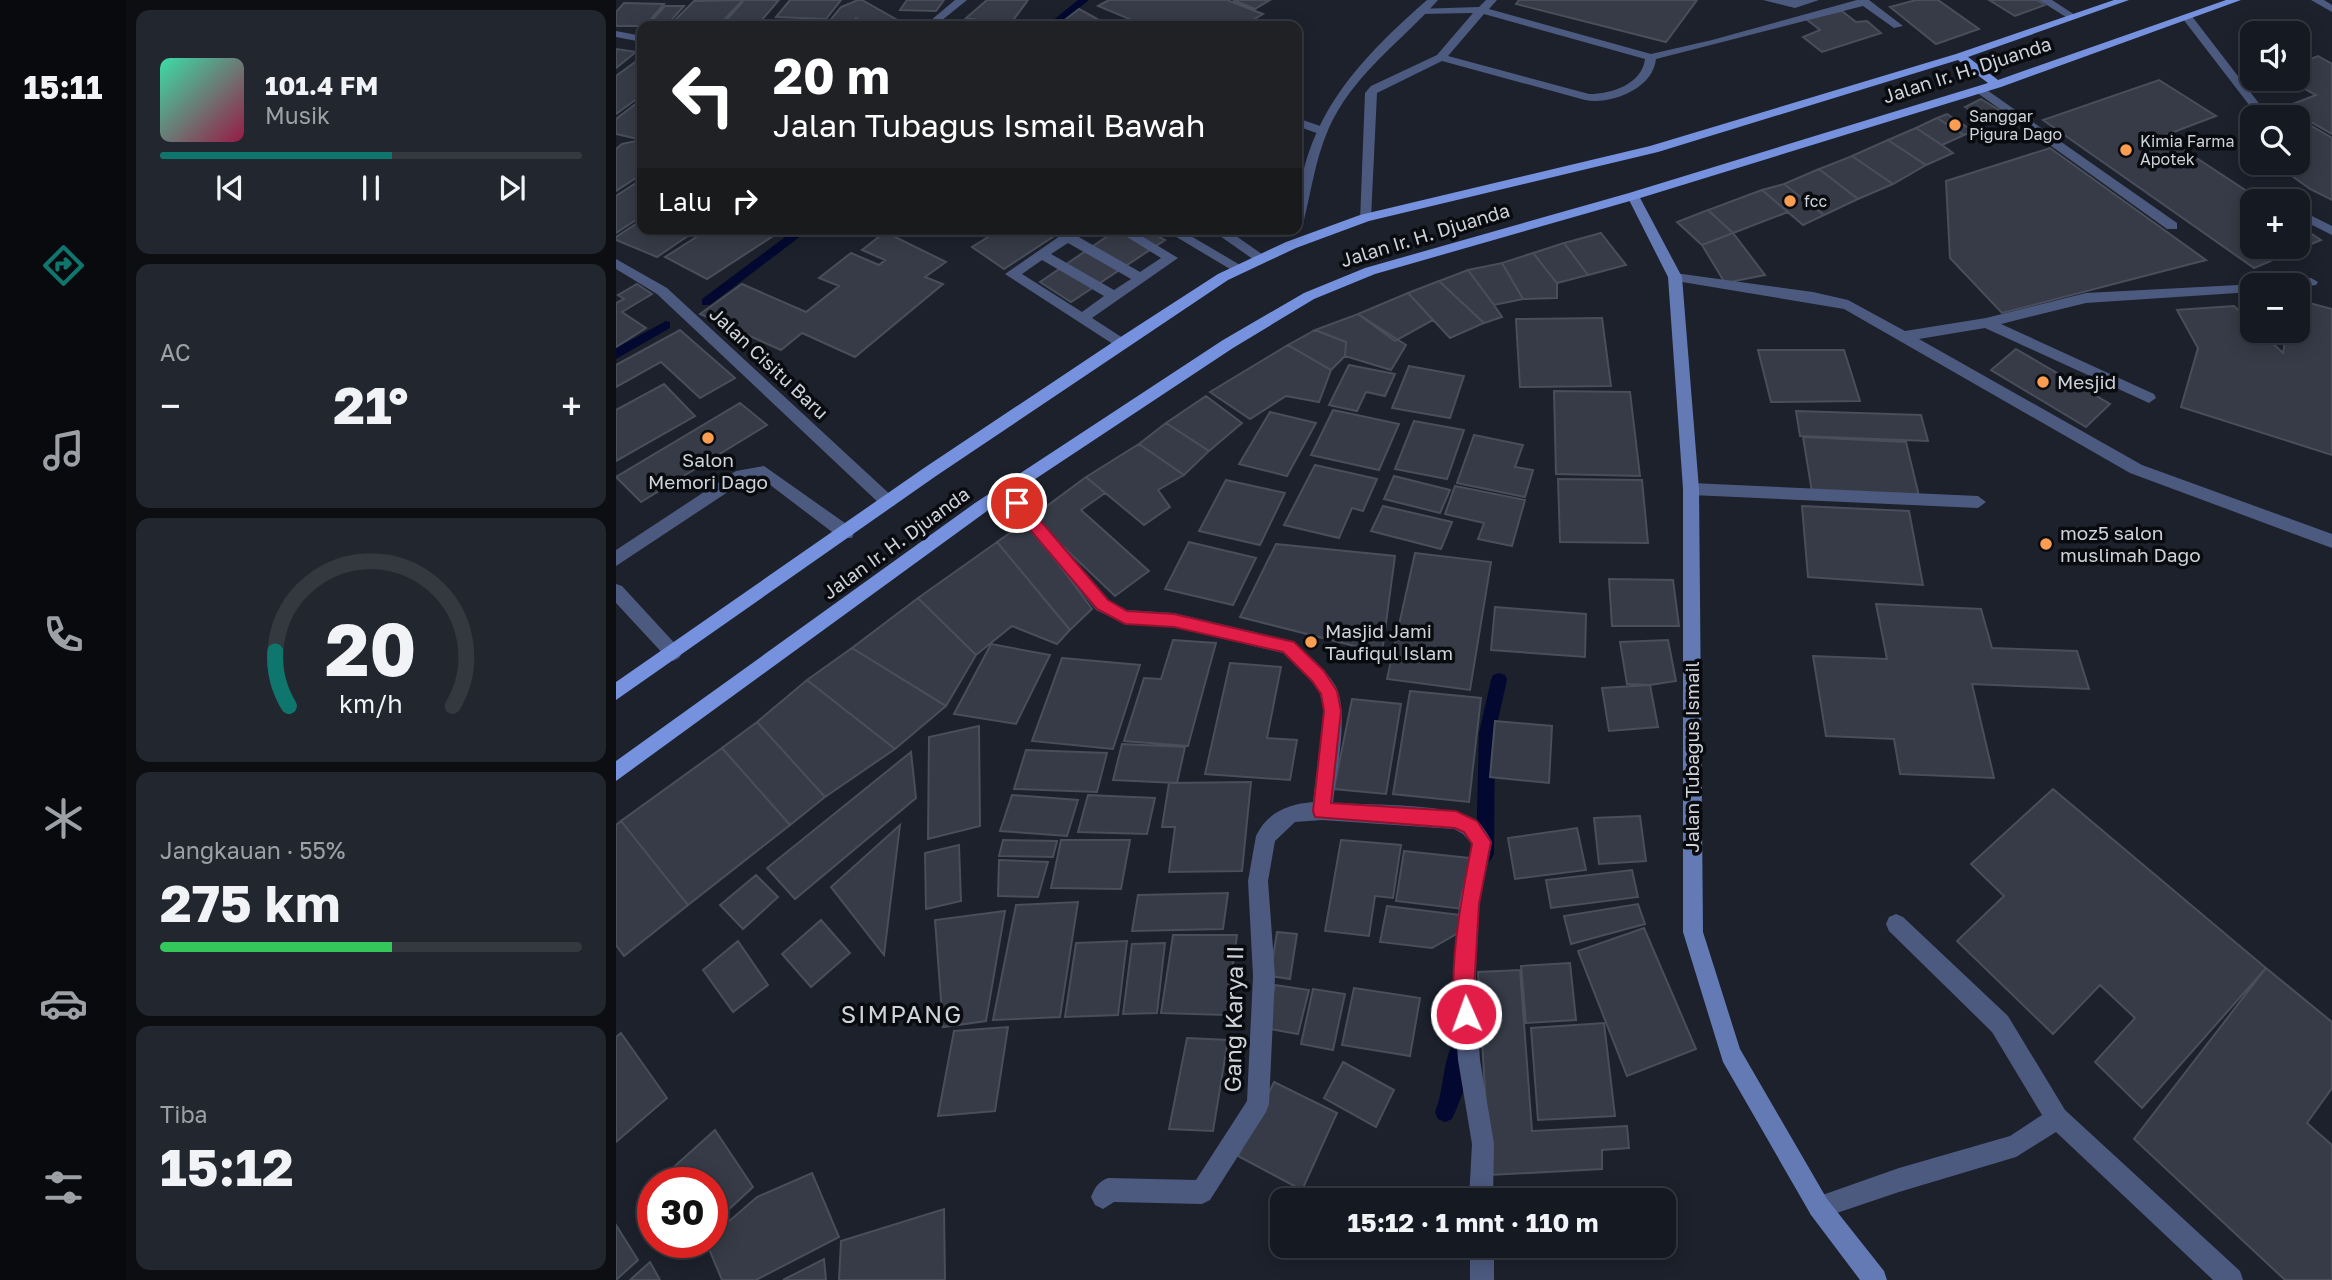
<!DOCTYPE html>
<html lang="id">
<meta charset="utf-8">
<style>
body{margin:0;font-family:"Golos Text",sans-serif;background:#22262e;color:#f1f3f6;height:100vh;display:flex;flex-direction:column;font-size:26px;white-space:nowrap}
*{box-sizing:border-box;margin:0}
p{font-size:23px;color:#9da0a5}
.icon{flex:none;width:38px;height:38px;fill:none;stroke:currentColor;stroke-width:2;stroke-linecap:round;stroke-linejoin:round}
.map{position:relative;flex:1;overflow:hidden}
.drawer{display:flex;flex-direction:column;gap:10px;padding:10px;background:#0c0e12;width:490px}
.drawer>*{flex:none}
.hud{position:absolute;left:21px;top:21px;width:665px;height:214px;border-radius:14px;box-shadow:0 4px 18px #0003,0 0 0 2px #34383f;background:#202124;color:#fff;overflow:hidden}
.fabs{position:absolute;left:1624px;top:21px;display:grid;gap:14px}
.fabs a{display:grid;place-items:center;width:70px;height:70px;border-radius:14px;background:#151921;box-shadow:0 4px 18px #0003,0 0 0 2px #34383f;font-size:35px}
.speed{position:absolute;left:21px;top:1167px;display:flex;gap:14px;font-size:35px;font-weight:700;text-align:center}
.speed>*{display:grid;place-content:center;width:91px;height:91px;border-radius:50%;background:#151921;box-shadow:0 4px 18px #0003,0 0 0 2px #34383f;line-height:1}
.speed .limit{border:10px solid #d22;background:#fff;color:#111}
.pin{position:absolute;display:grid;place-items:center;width:60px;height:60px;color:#fff;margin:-30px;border:4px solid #fff;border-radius:50%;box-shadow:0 2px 7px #0007}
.me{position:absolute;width:77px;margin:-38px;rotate:358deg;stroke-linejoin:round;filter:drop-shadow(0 0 5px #0008)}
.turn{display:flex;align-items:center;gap:24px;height:147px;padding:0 21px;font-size:32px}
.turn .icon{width:91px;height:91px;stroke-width:2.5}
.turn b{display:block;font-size:49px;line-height:60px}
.then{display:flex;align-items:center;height:66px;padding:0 21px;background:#0003;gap:14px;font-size:26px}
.big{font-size:52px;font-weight:700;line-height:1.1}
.drawer .tile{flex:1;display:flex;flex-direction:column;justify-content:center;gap:10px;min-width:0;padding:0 24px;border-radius:14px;background:#22262e}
.drawer .dial{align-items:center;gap:0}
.dial svg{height:182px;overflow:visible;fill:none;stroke:#34383f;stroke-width:7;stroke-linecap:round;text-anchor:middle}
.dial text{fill:#f1f3f6;stroke:none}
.song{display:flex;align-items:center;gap:21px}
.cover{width:84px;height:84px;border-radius:10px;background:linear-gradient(135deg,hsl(160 70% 55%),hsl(340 70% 35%))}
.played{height:7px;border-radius:4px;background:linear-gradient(90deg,#0f766e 55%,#34383f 55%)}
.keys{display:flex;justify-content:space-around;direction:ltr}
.heat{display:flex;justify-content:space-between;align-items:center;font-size:38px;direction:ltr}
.charge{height:10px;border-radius:5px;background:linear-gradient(90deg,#34c759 55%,#34383f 0)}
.trip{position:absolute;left:654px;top:1188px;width:406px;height:70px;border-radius:14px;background:#151921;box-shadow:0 4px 18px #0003,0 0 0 2px #34383f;font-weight:700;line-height:70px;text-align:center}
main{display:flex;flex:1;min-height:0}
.dock{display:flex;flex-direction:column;width:126px;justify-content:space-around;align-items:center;background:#080a0d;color:#9da0a5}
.dock .icon{width:49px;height:49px}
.dock .on{color:#0f766e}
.dock b{font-size:32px;color:#f1f3f6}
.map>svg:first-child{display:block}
</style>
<main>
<nav class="dock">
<b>15:11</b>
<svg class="icon on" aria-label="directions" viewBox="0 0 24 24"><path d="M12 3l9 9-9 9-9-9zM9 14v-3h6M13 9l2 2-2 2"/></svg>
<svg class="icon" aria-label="music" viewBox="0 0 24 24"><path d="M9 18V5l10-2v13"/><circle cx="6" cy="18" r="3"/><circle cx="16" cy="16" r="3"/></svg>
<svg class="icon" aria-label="phone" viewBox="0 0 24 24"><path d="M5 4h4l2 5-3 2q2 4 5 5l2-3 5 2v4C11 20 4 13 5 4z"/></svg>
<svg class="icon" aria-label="climate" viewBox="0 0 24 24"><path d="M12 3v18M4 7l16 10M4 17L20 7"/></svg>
<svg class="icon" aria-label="car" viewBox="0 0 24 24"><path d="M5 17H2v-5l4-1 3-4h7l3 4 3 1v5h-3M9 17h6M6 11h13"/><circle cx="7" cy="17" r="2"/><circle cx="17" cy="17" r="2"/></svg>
<svg class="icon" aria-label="filters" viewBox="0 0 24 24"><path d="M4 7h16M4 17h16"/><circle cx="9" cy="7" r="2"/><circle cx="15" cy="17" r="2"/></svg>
</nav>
<section class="drawer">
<div class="tile">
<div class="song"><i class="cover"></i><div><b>101.4 FM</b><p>Musik</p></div></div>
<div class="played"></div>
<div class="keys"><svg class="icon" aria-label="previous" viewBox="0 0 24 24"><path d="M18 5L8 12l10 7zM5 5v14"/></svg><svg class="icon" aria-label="pause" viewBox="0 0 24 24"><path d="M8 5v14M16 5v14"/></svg><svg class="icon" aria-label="next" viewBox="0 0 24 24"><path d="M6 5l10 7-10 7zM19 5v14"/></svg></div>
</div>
<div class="tile"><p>AC</p>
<div class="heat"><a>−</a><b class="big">21°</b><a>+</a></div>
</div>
<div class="tile dial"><svg viewBox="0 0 100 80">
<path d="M14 69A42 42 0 1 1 86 69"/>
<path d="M14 69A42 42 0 0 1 8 45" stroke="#0f766e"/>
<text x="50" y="56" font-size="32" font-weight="700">20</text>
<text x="50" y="72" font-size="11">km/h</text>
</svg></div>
<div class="tile"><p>Jangkauan · 55%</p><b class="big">275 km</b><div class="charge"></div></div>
<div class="tile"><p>Tiba</p><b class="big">15:12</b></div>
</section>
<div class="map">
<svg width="1716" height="1280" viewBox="0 0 1716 1280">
<rect width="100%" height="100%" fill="#1c212c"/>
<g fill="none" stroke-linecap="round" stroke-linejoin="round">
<!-- stream -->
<path fill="#030830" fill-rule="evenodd" d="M462,0h11l-32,26h-11z
M180,229h14l-100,76h-8v-6z
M50,321l4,1v6l-54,31v-11z
M883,673l6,2 2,5 -12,53 -1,121 -3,6 -6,3 -6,-3 -3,-6 3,-121 12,-53 2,-5z
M842,1044l7,3c9,21 -4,53 -13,72l-7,3 -7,-3 -3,-7c9,-22 7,-44 16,-65z"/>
</g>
<!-- building -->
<path fill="#363b47" stroke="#494e5b" stroke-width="2" d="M127,0l-25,26h-49l25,-25z
M128,0h35l-19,22h11l-4,4h-46z
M174,0h51l-15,19 -50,-2z
M242,0h4l46,26h-38l-14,-8 -5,7 -24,-1 14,-17z
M291,0h37l-8,11 -36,-1z
M371,0h41l-17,23 22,3h-63l9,-6 -13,-2z
M493,0h118l36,14 -20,12h-97l-48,-20z
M617,0h37l-15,9z
M903,0h178l-31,42 -150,-38z
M1300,0h22l41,29 -43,15 -46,-37z
M1373,0h48l8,5 -30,11z
M8,3l40,1 -19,22h-29v-14z
M49,6h19l-18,20h-19z
M463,9l31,17h-53z
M1226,11l14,11 11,-1 14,12 -59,19 -19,-15 17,-7 -14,-11z
M0,49l20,3 -20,16z
M1702,56l14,8v70l-47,-27 31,-12 -29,-16h11v-15z
M26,57v38l-26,19v-38z
M1543,80l57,36 -53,20 99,65h-10v46h46v-22l23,15 -67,28 -211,-148z
M26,99v41l-26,-6v-15z
M1365,99l23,14 -16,7 -23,-13z
M1331,114l26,17 -9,4 -27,-17z
M1321,118l27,17 -22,10 -26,-17z
M1682,118l34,20v62l-22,-11 -36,-26h24z
M1300,128l26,17 11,8 -27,12 -38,-25z
M1272,140l38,25 -33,19 -41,-28z
M20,141l6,2v31l-26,17v-42l6,-5z
M1434,148l156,112 -204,53 -52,-55 -4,-77z
M1236,156l41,28 -35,15 -39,-30z
M1203,169l39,30 -34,16 -40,-31z
M26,179v37l-26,17v-37z
M1168,184l40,31 -21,10 -41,-35z
M1146,190l26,22 -55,21 -25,-23z
M1092,210l25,23 -31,12 -25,-23z
M26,220v9h56l-41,28 -41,-17v-3z
M93,229h75l-77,50 -42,-22z
M385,229h64l-61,40 -32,-22z
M502,229h27l20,11 -94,62 -31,-20z
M269,232l61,30 -21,15 18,7 -88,73 -53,-24 -21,17 -81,-36 42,-30 64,28 33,-26 -20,-8 32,-25 28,12 6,-5 -23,-10z
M985,233l25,32 -38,10 -24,-32z
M1117,233l32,42 -40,8 -23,-38z
M948,243l24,32 -31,8 -24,-30z
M917,253l24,30v15l-34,1 -21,-36z
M886,263l21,36 -29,6 -26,-35z
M852,270l26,35 8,12 -18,6 -45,-42z
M823,281l45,42 -34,15 -42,-45z
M21,284l15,10 -30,18 24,16 -30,19v-44l8,-4 -6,-4z
M792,293l25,27 -38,21 -37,-27z
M1682,300l34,9v146l-151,-48 17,-59 -21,-38 57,-4 18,17v8h8l23,22 4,-22h11z
M742,314l48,31 -15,25 -46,-14 1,-14 -31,-12z
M986,318l9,68 -91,1 -4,-68z
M64,330l55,48 -35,20 -39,-36 -45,25v-22z
M699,330l31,12 -1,14 -14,14 -43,-25z
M672,345l43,25 -12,32 -33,-6 -36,23 -40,-27z
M1400,349l94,55 -24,23 -95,-57z
M1142,350h86l16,51 -89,1z
M733,365l46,9 -10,22 -19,-4 -9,19 -28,-6z
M793,366l55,10 -14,42 -58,-10z
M48,384l31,32 -79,45v-51z
M938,391l76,1 10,84 -84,-2z
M590,396l36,27 -33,28 -43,-28z
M124,403l27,22 -126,77 -25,-25z
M717,410l66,14 -20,46 -68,-15z
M1180,411l125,4 7,26 -128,-5z
M654,412l46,11 -29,53 -48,-12z
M798,421l50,9 -17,49 -52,-10z
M550,423l43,28 -25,24 -45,-31z
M858,435l49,10 -8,22 18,3 -8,27 -68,-14z
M1187,437l103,5 13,54 -107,-4z
M523,444l45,31 -26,15 12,17 -26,18 -58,-48z
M699,465l62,14 -14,32 -11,-3 -13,30 -55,-13z
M778,476l56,14 -10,23 -56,-14z
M470,477l19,16 -24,17 68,61 -34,25 -83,-79z
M942,479l84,1 6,63 -88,-1z
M610,480l59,13 -25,52 -61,-14z
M839,486l70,14 -13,46 -34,-7 6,-16 -39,-9z
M767,506l69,16 -11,27 -70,-18z
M1186,506l107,5 14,74 -115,-8z
M411,521l65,88 -22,21 -73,-88z
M381,542l73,88 -13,14 -45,-18 -36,29 -58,-57z
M573,542l67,16 -23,47 -68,-16z
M660,544l119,12 -13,97 -142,-36z
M799,553l76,9 -21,128 -83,-11z
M993,579l64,1 6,46h-67z
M302,598l58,57 -30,51 -94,-58z
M1260,604l105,5 11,39 85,3 12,38 -117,-5 22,94 -94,-4 -6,-35 -68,-3 -13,-80 74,3z
M879,607l91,7 -1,43 -94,-7z
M557,640l43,3 -28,103 -64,-5 20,-63 17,1z
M1052,640l8,41 -26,4 -23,-1 -7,-42z
M375,644l59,11 -34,69 -62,-10z
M236,648l94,58 -51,43 -88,-69z
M446,658l78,7 -27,84 -81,-8z
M614,663l51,4 -14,71 30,2 -7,40 -85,-6z
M191,680l88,69 -70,48 -68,-75z
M1034,685l8,42 -49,4 -7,-43z
M794,691l71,7 -12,104 -76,-8z
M736,699l49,5 -15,90 -52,-5z
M879,721l57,5 -3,57 -59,-6z
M141,722l68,75 -35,28 -68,-77z
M363,726l1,100 -52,13 1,-102z
M506,744l63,3 -8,36 -64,-3z
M106,748l68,77 -102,80 -67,-84z
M410,750l81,3 -10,39 -83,-3z
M295,752l5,46 -121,101 -28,-31z
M635,782l-9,89 -73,1 6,-45h-13l7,-44z
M1437,789l213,179 -124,140 -47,-46 40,-44 -35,-33 -47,49 -96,-93 47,-45 -33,-32z
M396,795l66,5 -11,36 -67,-5z
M472,795l67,3 -8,36 -69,-2z
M1024,816l6,45 -47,3 -5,-46z
M5,821l67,84 -64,51 -8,-11v-120z
M284,825l-16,130 -53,-68z
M961,828l9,42 -71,9 -7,-41z
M387,840l54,1 -4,16 -54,-1z
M445,840h69l-9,49 -70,-1z
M725,840l60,5 -8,53 -18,-2 -6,40 -44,-5z
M343,845l2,56 -35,8 -1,-56z
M788,851l65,7 -6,51 -67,-8z
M383,860l49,2 -10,35 -40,-1z
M1016,870l6,27 -87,11 -5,-28z
M140,875l22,22 -35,32 -23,-24z
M612,893l-5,36 -91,2 6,-36z
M462,902l-18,115 -67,3 23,-115z
M1022,904l7,20 -74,20 -7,-28z
M771,906l74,9 -3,18 -26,15 -52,-6z
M389,911l-19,110 -43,6 -8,-107z
M205,920l29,33 -39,34 -29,-33z
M1028,928l52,121 -69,27 -49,-125z
M661,932l20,2 -7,45 -20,-3z
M557,935h64l-11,80 -65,-2z
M122,941l30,44 -35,27 -30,-42z
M511,941l-9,74 -53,2 11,-74z
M549,943l-8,70 -34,1 9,-70z
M954,963l6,57 -50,3 -5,-57z
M1650,968l66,54v66l-25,35 25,22v135h-47l-151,-141z
M904,970l12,161 95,-5 2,22 -27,2v19l-112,6 -12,-203z
M659,985l34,5 -11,44 -34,-6z
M738,988l66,10 -10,58 -68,-11z
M697,989l32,5 -12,56 -32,-6z
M988,1023l11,93 -77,4 -7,-92z
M392,1027l-13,84 -57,5 16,-85z
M5,1033l46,65 -51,44v-105z
M571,1038l41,2 -15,91 -44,-2z
M727,1062l51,28 -18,37 -52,-29z
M658,1082l63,31 -35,77 -64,-34z
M99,1130l38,57 -41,38v-42l-55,-1z
M196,1173l27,64 -83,43h-34l-16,-38h6v-6l45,-39z
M328,1209l1,71h-106l2,-39z
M0,1225l22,35 -22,20z
M208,1259l2,21h-43z
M34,1262l10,18h-30z"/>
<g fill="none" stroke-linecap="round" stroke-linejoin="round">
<!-- service -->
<path fill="#4c5a7f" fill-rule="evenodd" d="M870,0h11l-8,9 162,45 61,-14 145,-40h12l34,26 -9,2 -31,-22 -207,53c-3,30 -45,46 -71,41l-143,-39 -65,32 -6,125 -6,4 -5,-1 5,-128 6,-7 66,-31 36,-42 -53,1 -4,-1v-4l63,-2zM868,14l161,45c-3,25 -33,35 -56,35l-141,-38z
M1147,0h56l-24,8z
M1695,0h13l8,5v7z
M1567,15h8l70,91v4h-8l-70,-91z
M1360,88h8l193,135v6h-10l-191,-137z
M681,118l29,10 2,3 -6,4 -25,-9z
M1660,197l6,4h-13l1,-3z
M1682,209l34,17v9l-34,-17z
M454,229h15l-8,7 63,36 21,-14 -47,-29h16l48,29 -86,60 34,22v6h-10l-111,-72zM452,243l63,36 -17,11 -63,-36zM426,260l62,36 -22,16 -60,-38z
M547,229h16l68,40 -2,3h-10z
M594,229h16l43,30 -7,4 -5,-1z
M148,466l88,62 2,5 -2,5h-12l-79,-60 -15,2 -130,86v-16l120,-79z
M1075,483l287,13 8,6 -8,6 -287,-13 -8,-6z
M0,584l6,2 57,62 3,5 -3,5 -6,3 -6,-3 -51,-55z
M1280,914l7,3 105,99 57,94 175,161 3,9h-30l-157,-148 -40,25 -117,35 -80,27 -8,-4 -4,-8 4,-8 88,-31 111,-32 32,-21 -50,-83 -103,-101 -3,-7 3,-7z"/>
<!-- minor -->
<path fill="#4c5a7f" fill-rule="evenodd" d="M339,0h12l-32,26h-11z
M811,0h11c-38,43 -86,75 -110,130 -13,30 -17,63 -25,94l-6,4c0,-102 57,-164 130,-228z
M1423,0h13l26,17 -9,2z
M0,31l26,5v6l-26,-5z
M0,259l51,29 227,210 2,4 -2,4h-12l-225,-212 -41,-25z
M1059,273l138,19 35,8 57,31 81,-13 100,-25 171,-9 -5,1v7l-166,11 -85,21 153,70 2,4 -7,5 -164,-75 -66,11 223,126 190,69v14l-202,-75 -286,-164 -174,-29v-6z
M1695,278l7,4 -2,3 -18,2v-2h-35l7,-5z
M390,485l6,2 96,113 19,10 47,3 114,27 6,2c14,13 31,26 41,43 15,25 1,88 -2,118 32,2 119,0 143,17 6,5 12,14 16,22l-13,62 -4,87 5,69 14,84 -1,56h-24l3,-56 -14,-84 -5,-69 6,-87 13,-60 -9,-10 -9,-5 -132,-9 -27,2 -20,19 -7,40 7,95 -6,128 -3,8 -56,88 -8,4 -88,-2 -11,7 -8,-4 -4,-8c4,-10 7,-15 17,-19l88,2 51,-79 6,-125 -5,-95 8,-45c11,-24 33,-32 57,-34l11,-91 -4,-17 -8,-13 -29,-28 -109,-26 -49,-3 -29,-14 -96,-115 -2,-4 2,-4z
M854,1246h24v34h-24z"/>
<!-- secondary -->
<path fill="#647ab5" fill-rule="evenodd" d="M1017,192l6,4 43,81 17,212 4,443 37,117 87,150 57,72 3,9h-27l-49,-65 -88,-153 -40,-130v-443l-15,-212 -41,-81z"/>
<!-- primary -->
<path fill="#7692de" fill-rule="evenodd" d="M1498,0h15l-161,57 30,23 228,-80h15l-240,87 -364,112 -262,75 -61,25 -81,49 -246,163 -371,270v-20l359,-258 248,-163 81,-47 61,-25 264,-75 359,-110 -30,-23 -300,92 -289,69 -73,27 -68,32 -292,196 -320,224v-18l308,-214 192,-128 102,-66 68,-32 74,-27 290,-69 306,-92z"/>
</g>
<!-- route -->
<path fill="#e11d48" stroke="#92132f" stroke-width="2" d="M401,497l5,2 86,101 19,11 47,3 120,28 30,29 13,20 4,20 -10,92 125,8 21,10 14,21 -12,62 -5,87 2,23 -3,7 -7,3 -7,-3c-15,-35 5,-138 13,-177l-8,-12 -9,-4 -140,-11 -2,-6 11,-100 -3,-17 -9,-13 -29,-29 -109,-25 -49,-3 -28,-15 -86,-102 -2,-4 2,-4z"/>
<!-- markers -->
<g fill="#fb9e51" stroke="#090b0f" stroke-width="2.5">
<circle cx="1339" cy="125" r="7"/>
<circle cx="1510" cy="150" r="7"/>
<circle cx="1174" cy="201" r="7"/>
<circle cx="1427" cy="382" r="7"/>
<circle cx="92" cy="438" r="7"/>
<circle cx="1430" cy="544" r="7"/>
<circle cx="695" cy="642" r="7"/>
</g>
<g text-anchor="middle" stroke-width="7" stroke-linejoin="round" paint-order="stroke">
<!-- far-poi labels -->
<g font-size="16" fill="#cfd3da" stroke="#090b0f" text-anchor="start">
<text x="1353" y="122">Sanggar<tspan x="1353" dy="18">Pigura Dago</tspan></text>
<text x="1524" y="147">Kimia Farma<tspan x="1524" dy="18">Apotek</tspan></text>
<text x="1188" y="207">fcc</text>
</g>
<!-- street labels -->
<g font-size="19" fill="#cfd3da" stroke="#090b0f">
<text transform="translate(1351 70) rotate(-18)" y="7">Jalan Ir. H. Djuanda</text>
<text transform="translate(809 235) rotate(-17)" y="7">Jalan Ir. H. Djuanda</text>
<text transform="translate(153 363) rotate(43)" y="7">Jalan Cisitu Baru</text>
<text transform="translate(280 543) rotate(-36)" y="7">Jalan Ir. H. Djuanda</text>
<text transform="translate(1076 757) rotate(-90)" y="7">Jalan Tubagus Ismail</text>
</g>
<!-- poi labels -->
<g font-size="19" fill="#cfd3da" stroke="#090b0f" text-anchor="start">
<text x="1441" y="389">Mesjid</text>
<text x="92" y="467" text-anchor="middle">Salon<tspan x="92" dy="22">Memori Dago</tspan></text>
<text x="1444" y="540">moz5 salon<tspan x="1444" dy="22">muslimah Dago</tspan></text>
<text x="709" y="638">Masjid Jami<tspan x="709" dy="22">Taufiqul Islam</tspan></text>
</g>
<!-- near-street labels -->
<g font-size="23" fill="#cfd3da" stroke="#090b0f">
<text transform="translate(618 1019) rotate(-89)" y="8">Gang Karya II</text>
</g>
<!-- near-neighbourhood labels -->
<g font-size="24" letter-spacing="2" fill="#cfd3da" stroke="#090b0f">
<text x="286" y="1023">SIMPANG</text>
</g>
</g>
</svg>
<div class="fabs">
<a><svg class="icon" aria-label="sound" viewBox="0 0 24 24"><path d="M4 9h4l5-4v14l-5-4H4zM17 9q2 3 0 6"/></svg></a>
<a><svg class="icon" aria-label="search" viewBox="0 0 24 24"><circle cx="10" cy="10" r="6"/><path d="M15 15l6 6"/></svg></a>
<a>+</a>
<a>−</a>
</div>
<div class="speed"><div class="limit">30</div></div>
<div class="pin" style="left:401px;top:503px;background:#d93025"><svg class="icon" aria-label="arrive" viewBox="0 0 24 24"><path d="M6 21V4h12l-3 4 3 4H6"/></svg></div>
<svg class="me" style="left:850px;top:1014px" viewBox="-20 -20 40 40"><circle r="17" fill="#e11d48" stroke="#fff" stroke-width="3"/><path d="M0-11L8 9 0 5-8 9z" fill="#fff"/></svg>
<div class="trip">15:12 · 1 mnt · 110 m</div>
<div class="hud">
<div class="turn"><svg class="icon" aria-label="left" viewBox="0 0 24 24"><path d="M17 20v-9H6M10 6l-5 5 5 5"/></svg><div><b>20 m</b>Jalan Tubagus Ismail Bawah</div></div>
<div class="then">Lalu<svg class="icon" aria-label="right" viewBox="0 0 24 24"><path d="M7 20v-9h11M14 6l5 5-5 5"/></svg></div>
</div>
</div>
</main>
